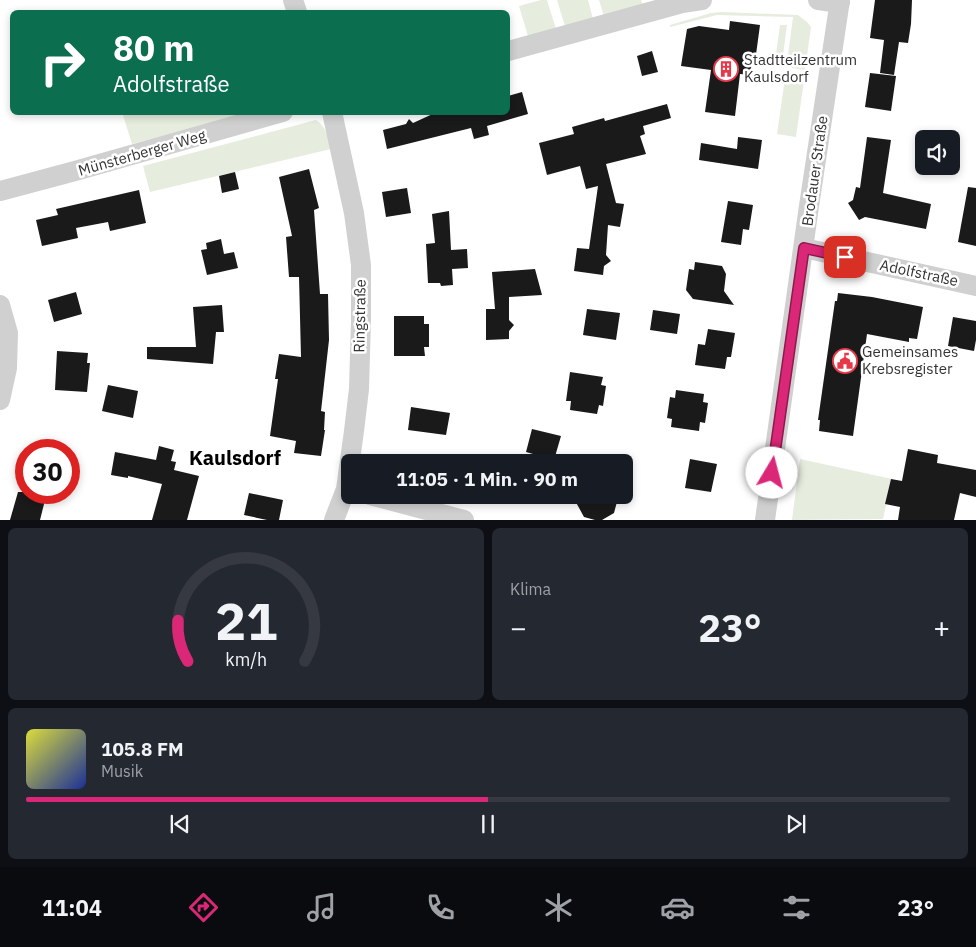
<!DOCTYPE html>
<html lang="de">
<meta charset="utf-8">
<style>
body{margin:0;font-family:"IBM Plex Sans",sans-serif;background:#242831;color:#f1f3f6;height:100vh;display:flex;flex-direction:column;font-size:19px;white-space:nowrap}
*{box-sizing:border-box;margin:0}
p{font-size:16px;color:#9ea1a6}
.icon{flex:none;width:28px;height:28px;fill:none;stroke:currentColor;stroke-width:2;stroke-linecap:round;stroke-linejoin:round}
.map{position:relative;height:520px;overflow:hidden}
.details{display:flex;flex-direction:column;gap:8px;padding:8px;background:#0d0f14;flex:1}
.details>*{flex:none}
.hud{position:absolute;left:10px;top:10px;width:500px;height:105px;border-radius:8px;box-shadow:0 2px 8px #0003;background:#0b6e4f;color:#fff;overflow:hidden}
.buttons{position:absolute;left:915px;top:130px;display:grid;gap:10px}
.buttons a{display:grid;place-items:center;width:45px;height:45px;border-radius:8px;background:#171b24;box-shadow:0 2px 8px #0003;font-size:25px}
.speed{position:absolute;left:15px;top:439px;display:flex;gap:10px;font-size:25px;font-weight:700;text-align:center}
.speed>*{display:grid;place-content:center;width:65px;height:65px;border-radius:50%;background:#171b24;box-shadow:0 2px 8px #0003;line-height:1}
.speed .limit{border:8px solid #d22;background:#fff;color:#111}
.pin{position:absolute;display:grid;place-items:center;width:42px;height:42px;color:#fff;margin:-21px;border-radius:10px;box-shadow:0 2px 8px #0006}
.me{position:absolute;width:55px;margin:-28px;rotate:8deg;stroke-linejoin:round;filter:drop-shadow(0 0 4px #0008)}
.turn{display:flex;align-items:center;gap:18px;height:105px;padding:0 20px;font-size:22px}
.turn .icon{width:65px;height:65px;stroke-width:2.5}
.turn b{display:block;font-size:35px;line-height:42px}
.big{font-size:38px;font-weight:700;line-height:1.1}
.details .tile{flex:1;display:flex;flex-direction:column;justify-content:center;gap:8px;min-width:0;padding:0 18px;border-radius:8px;background:#242831}
.details .dial{align-items:center;gap:0}
.dial svg{height:130px;overflow:visible;fill:none;stroke:#363941;stroke-width:7;stroke-linecap:round;text-anchor:middle}
.dial text{fill:#f1f3f6;stroke:none}
.song{display:flex;align-items:center;gap:15px}
.cover{width:60px;height:60px;border-radius:8px;background:linear-gradient(135deg,hsl(60 70% 55%),hsl(230 70% 35%))}
.played{height:5px;border-radius:2px;background:linear-gradient(90deg,#db2777 50%,#363941 50%)}
.keys{display:flex;justify-content:space-around;direction:ltr}
.heat{display:flex;justify-content:space-between;align-items:center;font-size:28px;direction:ltr}
.details .tiles{flex:1;display:grid;gap:8px;grid-template-columns:1fr 1fr}
.tile:last-child{grid-column:span 2}
.trip{position:absolute;left:341px;top:454px;width:292px;height:50px;border-radius:8px;background:#171b24;box-shadow:0 2px 8px #0003;font-weight:700;line-height:50px;text-align:center}
.tabs{display:flex;height:80px;justify-content:space-around;align-items:center;background:#090b0e;color:#9ea1a6}
.tabs .icon{width:35px;height:35px}
.tabs .selected{color:#db2777}
.tabs b{font-size:22px;color:#f1f3f6}
.map>svg:first-child{display:block}
</style>
<div class="map">
<svg width="976" height="520" viewBox="0 0 976 520">
<rect width="100%" height="100%" fill="#fff"/>
<!-- green -->
<path fill="#e6ecde" d="M541,0h6l9,29 -28,7 -9,-30z
M557,0h31l5,19 -28,7z
M599,0h42l2,5 -39,11z
M722,12l76,3 9,7 4,5 -6,43 -13,-2v-4l-5,-1 6,-46 -76,-2 -47,12v-2l41,-12z
M780,25h7l-4,30 -7,-1z
M785,78l19,2 -8,57 -19,-3z
M122,112l127,1 -117,31z
M316,120c11,7 12,18 15,29l-181,43 -7,-26z
M800,459l92,20 -9,40 -91,1z"/>
<!-- building -->
<path fill="#1a1a1a" d="M875,0h37l-1,24 -3,19 -9,-1 -5,33 -14,-2 4,-33 -14,-2z
M730,21l30,4 -5,37 -3,-1 -2,14 -10,-1 -5,42 -30,-4 6,-42 -30,-4 6,-37 12,-3 30,4z
M652,51l6,21 -16,4 -5,-20z
M870,73l26,3 -5,35 -26,-4z
M522,92l6,22 -41,12 2,9 -15,4 -3,-11 -84,21 -4,-19 23,-6 3,-5 4,4 24,-11h71v-16z
M667,104l4,14 -28,8 2,8 -5,2 6,18 -40,10 10,39 8,1 -4,23 -12,-2 -2,30 5,6 -7,5 -1,9 -29,-4 3,-23 12,1 9,-63 -12,3 -6,-23 -33,9 -8,-32 35,-9 -2,-7 32,-9 1,3z
M738,137l24,3 -4,29 -59,-9 2,-17 36,6z
M867,137l24,3 -8,53 48,11 -5,25 -61,-12 -6,3 -11,-17 5,-3 3,-13 4,1z
M309,169l10,39 -5,2 6,84h8l1,46 -8,71 4,1 -1,18h1l-4,26 -27,-3 2,-12 -26,-5 8,-57h-3l4,-25 22,3 -2,-80h-10l-3,-40 6,-1 -13,-59z
M235,172l4,17 -17,4 -3,-17z
M968,187l8,1v58l-18,-4z
M407,188l4,25 -25,4 -4,-25z
M139,190l7,33 -36,8 -2,-9 -32,6 2,10 -36,8 -6,-26 22,-5 -2,-6z
M728,201l25,4 -4,25 -6,-1 -2,16 -20,-3z
M449,211l2,39 16,-1 1,19 -16,1 1,16 -12,1 -1,-3h-12l-2,-39 9,-1 -3,-29z
M221,239l3,15 10,-2 4,16 -31,7 -6,-25 6,-1 -1,-6z
M695,262l27,4 4,8 -2,17 10,14 -41,-6 -7,-9 3,-21 5,1z
M535,269l7,26 -33,2v23l5,5 -5,6v8l-23,1v-31h9l-3,-37z
M76,292l6,22 -28,8 -6,-22z
M838,293l34,4 51,10 -6,32 -8,-1v4l-42,-8 -14,102 -34,-5 1,-11h-2l17,-119h2z
M222,305l2,27h-8l-3,32 -66,-5v-12h49l-3,-40z
M587,309l33,4 -4,27 -33,-5z
M653,310l27,4 -3,20 -27,-4z
M394,316h30v8h5v23h-5l1,9h-31z
M953,317l23,4v19l-2,11 -26,-5z
M708,329l27,4 -4,24h-4l-2,12 -30,-4 3,-21 7,1z
M57,351l31,2 -1,10h3l-3,29 -32,-2z
M570,372l33,5 -2,8 5,1 -3,20 -4,-1 -2,9 -27,-4 1,-9h-5z
M108,385l30,6 -5,27 -31,-7z
M676,390l28,4 -1,8 5,1 -3,20 -5,-1 -1,9 -28,-4 1,-8 -5,-1 3,-21 5,1z
M411,407l39,6 -4,22 -38,-5z
M532,429l29,7 -7,24 -28,-8z
M159,446l15,4 -3,11 5,1 -2,8 25,6 -12,44h-35l10,-36 -34,-8v2l-17,-3 4,-23 41,8z
M908,449l30,6 -1,8 39,7v27l-16,-4 -6,27h-56l2,-13 -15,-3 6,-25 11,2z
M690,459l27,5 -6,28 -26,-4z
M18,492h29l-7,28h-30z
M249,493l34,7 -4,20h-12l-23,-5z
M572,495h36l10,3 -4,15 -12,7h-7l-11,-3z"/>
<g fill="none" stroke-linecap="round" stroke-linejoin="round">
<!-- minor -->
<path stroke="#d0d0d0" stroke-width="20" d="M293,0l4,12
M818,0l22,3
M508,51l174,-48 20,-3
M332,112l22,101 7,52v55l-2,69 -5,42 -8,58 -12,31
M0,191l75,-20 208,-59
M804,248l172,38
M0,305l8,28 -1,35 -7,32
M370,495l94,25
M765,520l44,-314 31,-206"/>
</g>
<g fill="none" stroke-linecap="round" stroke-linejoin="round">
<defs>
<path id="route" d="M772,473l32,-225 41,9"/>
</defs>
<!-- route casing -->
<use href="#route" stroke="#8e194d" stroke-width="12"/>
<!-- route -->
<use href="#route" stroke="#db2777" stroke-width="9"/>
</g>
<!-- icons -->
<defs>
<symbol id="building-ring" viewBox="-11 -11 22 22"><circle r="9.5" fill="#fff" stroke="#e73849" stroke-width="1.5"/><path d="M-4-6H4V6H1V3H-1V6H-4ZM-2.5-4.3h1.7v1.8h-1.7ZM.8-4.3h1.7v1.8H.8ZM-2.5-1h1.7V.8h-1.7ZM.8-1h1.7V.8H.8Z" fill="#e73849"/></symbol>
<symbol id="civic-ring" viewBox="-11 -11 22 22"><circle r="9.5" fill="#fff" stroke="#e73849" stroke-width="1.5"/><path d="M-.6-6.5H3V-4.5H.6V-3L4-1V1h2V6H-6V1h2V-1L-.6-3ZM-1.2 2.5V6h2.4V2.5Z" fill="#e73849"/></symbol>
</defs>
<g fill-rule="evenodd">
<use href="#building-ring" x="712" y="55" width="28" height="28"/>
<use href="#civic-ring" x="831" y="347" width="28" height="28"/>
</g>
<g text-anchor="middle" stroke-width="5" stroke-linejoin="round" paint-order="stroke">
<!-- poi labels -->
<g font-size="15" fill="#333" stroke="#fff" text-anchor="start">
<text x="744" y="65">Stadtteilzentrum<tspan x="744" dy="17">Kaulsdorf</tspan></text>
<text x="862" y="357">Gemeinsames<tspan x="862" dy="17">Krebsregister</tspan></text>
</g>
<!-- street labels -->
<g font-size="15" fill="#333" stroke="#fff">
<text transform="translate(142 153) rotate(-16)" y="5">Münsterberger Weg</text>
<text transform="translate(815 171) rotate(-82)" y="5">Brodauer Straße</text>
<text transform="translate(919 273) rotate(12)" y="5">Adolfstraße</text>
<text transform="translate(360 316) rotate(-89)" y="5">Ringstraße</text>
</g>
<!-- district labels -->
<g font-size="20" font-weight="bold" fill="#000" stroke="#fff">
<text x="235" y="465">Kaulsdorf</text>
</g>
</g>
</svg>
<div class="buttons">
<a><svg class="icon" aria-label="sound" viewBox="0 0 24 24"><path d="M4 9h4l5-4v14l-5-4H4zM17 9q2 3 0 6"/></svg></a>
</div>
<div class="speed"><div class="limit">30</div></div>
<div class="pin" style="left:845px;top:257px;background:#d93025"><svg class="icon" aria-label="arrive" viewBox="0 0 24 24"><path d="M6 21V4h12l-3 4 3 4H6"/></svg></div>
<svg class="me" style="left:772px;top:473px" viewBox="-20 -20 40 40"><circle r="19" fill="#fff"/><path d="M0-13L10 11 0 6-10 11z" fill="#db2777"/></svg>
<div class="trip">11:05 · 1 Min. · 90 m</div>
<div class="hud">
<div class="turn"><svg class="icon" aria-label="right" viewBox="0 0 24 24"><path d="M7 20v-9h11M14 6l5 5-5 5"/></svg><div><b>80 m</b>Adolfstraße</div></div>
</div>
</div>
<section class="details">
<div class="tiles">
<div class="tile dial"><svg viewBox="0 0 100 80">
<path d="M14 69A42 42 0 1 1 86 69"/>
<path d="M14 69A42 42 0 0 1 8 44" stroke="#db2777"/>
<text x="50" y="56" font-size="32" font-weight="700">21</text>
<text x="50" y="72" font-size="11">km/h</text>
</svg></div>
<div class="tile"><p>Klima</p>
<div class="heat"><a>−</a><b class="big">23°</b><a>+</a></div>
</div>
<div class="tile">
<div class="song"><i class="cover"></i><div><b>105.8 FM</b><p>Musik</p></div></div>
<div class="played"></div>
<div class="keys"><svg class="icon" aria-label="previous" viewBox="0 0 24 24"><path d="M18 5L8 12l10 7zM5 5v14"/></svg><svg class="icon" aria-label="pause" viewBox="0 0 24 24"><path d="M8 5v14M16 5v14"/></svg><svg class="icon" aria-label="next" viewBox="0 0 24 24"><path d="M6 5l10 7-10 7zM19 5v14"/></svg></div>
</div>
</div>
</section>
<nav class="tabs">
<b>11:04</b>
<svg class="icon selected" aria-label="directions" viewBox="0 0 24 24"><path d="M12 3l9 9-9 9-9-9zM9 14v-3h6M13 9l2 2-2 2"/></svg>
<svg class="icon" aria-label="music" viewBox="0 0 24 24"><path d="M9 18V5l10-2v13"/><circle cx="6" cy="18" r="3"/><circle cx="16" cy="16" r="3"/></svg>
<svg class="icon" aria-label="phone" viewBox="0 0 24 24"><path d="M5 4h4l2 5-3 2q2 4 5 5l2-3 5 2v4C11 20 4 13 5 4z"/></svg>
<svg class="icon" aria-label="climate" viewBox="0 0 24 24"><path d="M12 3v18M4 7l16 10M4 17L20 7"/></svg>
<svg class="icon" aria-label="car" viewBox="0 0 24 24"><path d="M5 17H2v-5l4-1 3-4h7l3 4 3 1v5h-3M9 17h6M6 11h13"/><circle cx="7" cy="17" r="2"/><circle cx="17" cy="17" r="2"/></svg>
<svg class="icon" aria-label="filters" viewBox="0 0 24 24"><path d="M4 7h16M4 17h16"/><circle cx="9" cy="7" r="2"/><circle cx="15" cy="17" r="2"/></svg>
<b>23°</b>
</nav>
